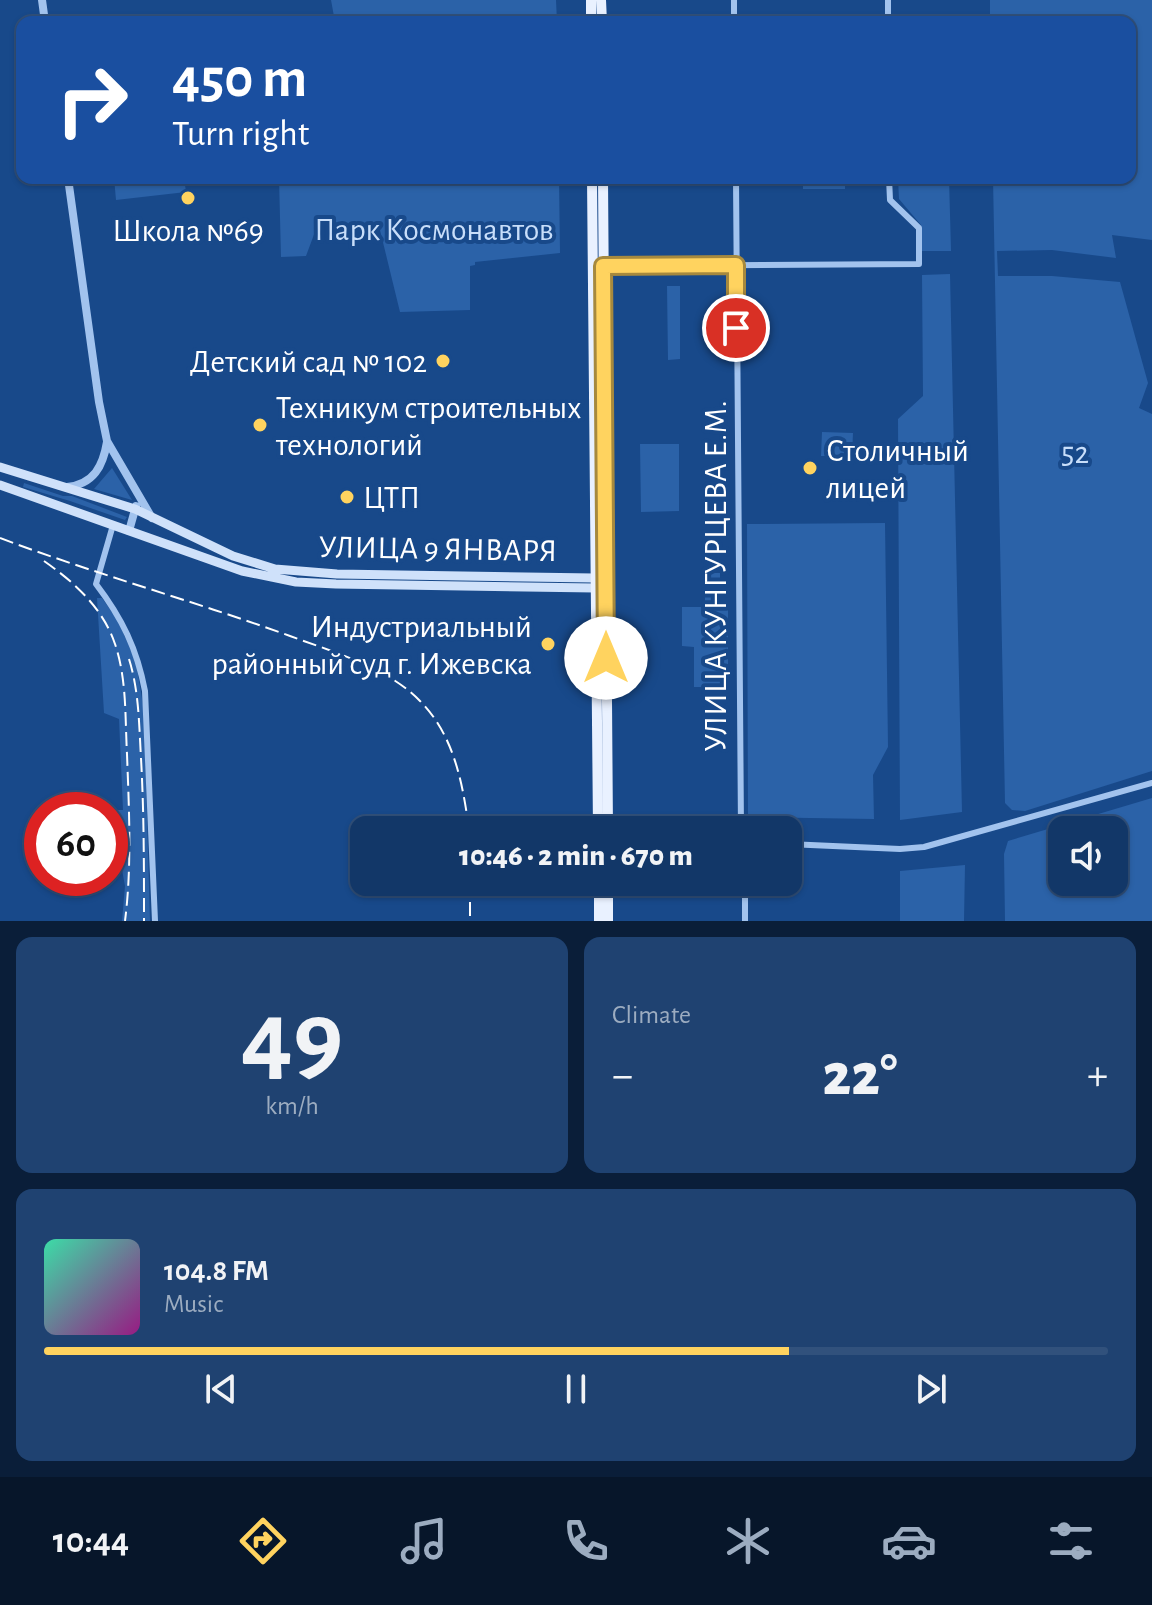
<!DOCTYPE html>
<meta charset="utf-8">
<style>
body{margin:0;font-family:"Alegreya Sans",sans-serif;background:#1f4271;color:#f1f3f6;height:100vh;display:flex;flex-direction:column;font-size:30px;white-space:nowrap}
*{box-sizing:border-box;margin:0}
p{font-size:26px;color:#9cacc0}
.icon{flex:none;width:44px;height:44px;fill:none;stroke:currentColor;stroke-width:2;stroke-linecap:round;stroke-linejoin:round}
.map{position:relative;height:921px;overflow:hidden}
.sheet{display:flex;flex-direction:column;gap:16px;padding:16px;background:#0a1e39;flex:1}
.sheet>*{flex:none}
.top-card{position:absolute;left:16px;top:16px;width:1120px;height:168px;border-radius:16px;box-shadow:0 2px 6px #0004,0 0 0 2px #31517c;background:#1a4fa0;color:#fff;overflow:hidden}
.buttons{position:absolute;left:1048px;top:816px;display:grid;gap:16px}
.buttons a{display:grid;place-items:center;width:80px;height:80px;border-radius:16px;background:#123768;box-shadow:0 2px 6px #0004,0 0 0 2px #31517c;font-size:40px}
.speed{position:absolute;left:24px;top:792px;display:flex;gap:16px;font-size:40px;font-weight:700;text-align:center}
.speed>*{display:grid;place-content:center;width:104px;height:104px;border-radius:50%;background:#123768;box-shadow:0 2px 6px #0004,0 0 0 2px #31517c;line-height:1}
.speed .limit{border:12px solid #d22;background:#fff;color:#111}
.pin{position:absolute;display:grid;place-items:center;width:68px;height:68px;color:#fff;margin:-34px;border:4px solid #fff;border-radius:50%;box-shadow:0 2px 8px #0007}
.me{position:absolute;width:88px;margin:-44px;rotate:0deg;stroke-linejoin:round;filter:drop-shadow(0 0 6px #0008)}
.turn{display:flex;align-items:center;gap:28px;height:168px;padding:0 24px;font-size:36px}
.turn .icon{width:104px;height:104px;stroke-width:2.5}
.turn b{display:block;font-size:56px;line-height:68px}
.big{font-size:60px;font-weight:800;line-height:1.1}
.sheet .card{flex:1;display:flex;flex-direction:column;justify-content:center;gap:12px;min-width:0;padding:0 28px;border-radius:16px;background:#1f4271}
.sheet .dial{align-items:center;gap:0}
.dial b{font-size:104px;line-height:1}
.song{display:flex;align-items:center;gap:24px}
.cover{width:96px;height:96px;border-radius:12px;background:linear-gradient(135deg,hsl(160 70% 55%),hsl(310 70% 35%))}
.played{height:8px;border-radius:4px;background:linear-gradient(90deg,#ffd35f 70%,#31517c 70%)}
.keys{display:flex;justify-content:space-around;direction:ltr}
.heat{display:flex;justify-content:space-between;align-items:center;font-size:44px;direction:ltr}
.sheet .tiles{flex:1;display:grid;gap:16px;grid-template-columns:1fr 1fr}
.card:last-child{grid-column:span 2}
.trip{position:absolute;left:350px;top:816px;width:452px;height:80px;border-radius:16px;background:#123768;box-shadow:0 2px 6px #0004,0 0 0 2px #31517c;font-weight:800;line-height:80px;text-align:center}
.tab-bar{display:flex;height:128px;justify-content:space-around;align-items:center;background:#07162a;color:#9cacc0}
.tab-bar .icon{width:56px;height:56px}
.tab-bar .current{color:#ffd35f}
.tab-bar b{font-size:36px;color:#f1f3f6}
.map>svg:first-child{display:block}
</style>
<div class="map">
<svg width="1152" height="921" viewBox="0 0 1152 921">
<rect width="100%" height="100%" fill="#18498a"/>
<!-- green -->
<path fill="#2b62a8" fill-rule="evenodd" d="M331,0h225l1,22h-222z
M990,0h162v240l-40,-5 4,23 -64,-8 -55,1 1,25h54l68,6 28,101 -9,25 13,6v357l-127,40 -13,-1 -7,-7 -12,-625h137v-156h-140z
M114,178h70l2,14 -70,8z
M279,178h280l1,75 -85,9v3l-5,1v44l-70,2 -21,-86 -60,-5 -13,35 -25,1z
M803,178h42v11h-42z
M898,178h51l2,73h-30v-26l-22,-26z
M950,274l12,538 -62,8 -2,-401 25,-23 -1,-121z
M667,286h13v73l-12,1z
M822,432l31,1 -1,23h-31z
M640,444h39v67l-38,1z
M112,468l20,32 -38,-11z
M24,483l39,13h9l55,21 -2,3 -55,-19 -47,-14z
M885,523l3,224 -15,28 1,44 -126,-2 -1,-293z
M705,573h15v32h-15z
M97,598h5l15,21 19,43 8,49 6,210h-28l3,-35 -14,-76h12l-4,-91 -15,-6z
M682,607h46v80h-34v-40l-12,-1z
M1152,798v123h-147l-1,-67 4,-13zM1062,830h52v52h-52z
M965,865l-1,56h-64v-50z"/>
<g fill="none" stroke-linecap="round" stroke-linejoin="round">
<!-- minor -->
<path stroke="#a2c3ee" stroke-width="6" d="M734,0v22
M888,0v22
M736,178l5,652
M603,266l316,-2v-36l-29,-28 -1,-22
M113,525l-17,59c26,34 41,65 49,107l10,230
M788,844l112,5 24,-2 228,-64
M745,882v39"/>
<!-- tertiary -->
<path stroke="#a2c3ee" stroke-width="8" d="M42,0l3,22
M68,178l31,224 8,39 45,77
M67,487c27,-3 36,-21 40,-45
M129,531l7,-25"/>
<!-- secondary -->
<path stroke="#cfe1fa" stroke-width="9" d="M0,467l135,42 98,47 42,13 62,5 257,4 5,2
M0,485l242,86 54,11 40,2 259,4 7,-4"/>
<!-- primary -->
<path stroke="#e9f1ff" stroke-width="10" d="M591,0v22
M601,0l1,22
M592,178l6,652
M603,178l5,652
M599,882v39
M608,882v39"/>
<!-- rail -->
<path stroke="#fff" stroke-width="2" stroke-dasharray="14 6" stroke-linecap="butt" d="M0,538c95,36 194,63 290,98 43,16 97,31 130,65 34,34 43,83 49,129
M44,561c30,21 59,47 71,83 12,35 10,75 12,110 2,56 5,112 -2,167
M129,659c10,32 10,65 12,99 3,54 3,109 3,163
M470,882v39"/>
</g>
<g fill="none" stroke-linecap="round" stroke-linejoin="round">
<defs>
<path id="route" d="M606,658l-3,-392 133,-1v63"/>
</defs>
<!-- route casing -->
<use href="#route" stroke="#a6893e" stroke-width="20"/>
<!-- route -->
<use href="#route" stroke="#ffd35f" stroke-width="14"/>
</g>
<!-- markers -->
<g fill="#ffd35f" stroke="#18498a" stroke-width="3">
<circle cx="188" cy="198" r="8"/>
<circle cx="443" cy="361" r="8"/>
<circle cx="260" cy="425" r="8"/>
<circle cx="810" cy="468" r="8"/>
<circle cx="347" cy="497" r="8"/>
<circle cx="548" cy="644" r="8"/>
</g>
<g text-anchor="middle" stroke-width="8" stroke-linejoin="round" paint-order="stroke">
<!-- park labels -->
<g font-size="32" fill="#c8defa" stroke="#18498a">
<text x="434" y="240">Парк Космонавтов</text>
<text x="1075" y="463">52</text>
</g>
<!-- poi labels -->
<g font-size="32" fill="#fff" stroke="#18498a" text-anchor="start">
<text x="188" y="241" text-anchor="middle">Школа №69</text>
<text x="427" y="372" text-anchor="end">Детский сад № 102</text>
<text x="276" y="418">Техникум строительных<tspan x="276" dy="37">технологий</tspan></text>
<text x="826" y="461">Столичный<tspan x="826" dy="37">лицей</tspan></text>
<text x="363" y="508">ЦТП</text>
<text x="532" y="637" text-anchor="end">Индустриальный<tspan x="532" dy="37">районный суд г. Ижевска</tspan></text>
</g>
<!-- street labels -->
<g font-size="32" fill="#fff" stroke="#18498a">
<text transform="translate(438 548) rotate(1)" y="11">УЛИЦА 9 ЯНВАРЯ</text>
<text transform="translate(715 576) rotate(-90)" y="11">УЛИЦА КУНГУРЦЕВА Е.М.</text>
</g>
</g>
</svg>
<div class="buttons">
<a><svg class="icon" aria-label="sound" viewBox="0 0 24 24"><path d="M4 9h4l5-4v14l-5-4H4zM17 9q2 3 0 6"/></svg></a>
</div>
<div class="speed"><div class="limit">60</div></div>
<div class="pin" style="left:736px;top:328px;background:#d93025"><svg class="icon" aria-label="arrive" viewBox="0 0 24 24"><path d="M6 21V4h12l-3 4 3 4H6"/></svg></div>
<svg class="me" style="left:606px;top:658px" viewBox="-20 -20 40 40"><circle r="19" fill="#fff"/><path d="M0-13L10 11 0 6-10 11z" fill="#ffd35f"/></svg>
<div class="trip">10:46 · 2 min · 670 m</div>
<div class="top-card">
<div class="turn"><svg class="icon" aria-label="right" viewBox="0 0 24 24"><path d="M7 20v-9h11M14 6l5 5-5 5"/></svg><div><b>450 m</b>Turn right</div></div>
</div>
</div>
<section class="sheet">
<div class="tiles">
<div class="card dial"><b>49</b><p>km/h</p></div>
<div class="card"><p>Climate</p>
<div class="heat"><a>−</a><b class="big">22°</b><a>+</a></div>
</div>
<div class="card">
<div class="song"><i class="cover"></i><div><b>104.8 FM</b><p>Music</p></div></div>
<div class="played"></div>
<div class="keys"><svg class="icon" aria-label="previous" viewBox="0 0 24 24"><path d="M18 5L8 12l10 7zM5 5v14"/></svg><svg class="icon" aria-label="pause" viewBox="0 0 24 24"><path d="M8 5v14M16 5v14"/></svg><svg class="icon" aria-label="next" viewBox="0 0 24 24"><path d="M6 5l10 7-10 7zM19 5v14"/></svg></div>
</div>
</div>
</section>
<nav class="tab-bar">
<b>10:44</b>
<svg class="icon current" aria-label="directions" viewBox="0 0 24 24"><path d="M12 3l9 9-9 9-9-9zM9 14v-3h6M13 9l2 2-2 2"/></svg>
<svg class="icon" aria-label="music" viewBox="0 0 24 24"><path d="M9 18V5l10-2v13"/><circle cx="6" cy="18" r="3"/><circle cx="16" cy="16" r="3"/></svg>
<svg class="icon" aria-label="phone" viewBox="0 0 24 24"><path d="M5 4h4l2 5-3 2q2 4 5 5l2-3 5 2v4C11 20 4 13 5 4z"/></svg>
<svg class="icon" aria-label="climate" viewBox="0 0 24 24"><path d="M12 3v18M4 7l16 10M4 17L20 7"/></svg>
<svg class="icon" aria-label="car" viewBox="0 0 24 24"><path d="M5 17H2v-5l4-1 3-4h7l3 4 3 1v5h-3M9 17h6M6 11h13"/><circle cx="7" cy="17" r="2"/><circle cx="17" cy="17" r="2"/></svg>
<svg class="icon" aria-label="filters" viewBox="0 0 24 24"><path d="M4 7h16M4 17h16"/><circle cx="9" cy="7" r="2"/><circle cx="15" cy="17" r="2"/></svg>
</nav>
